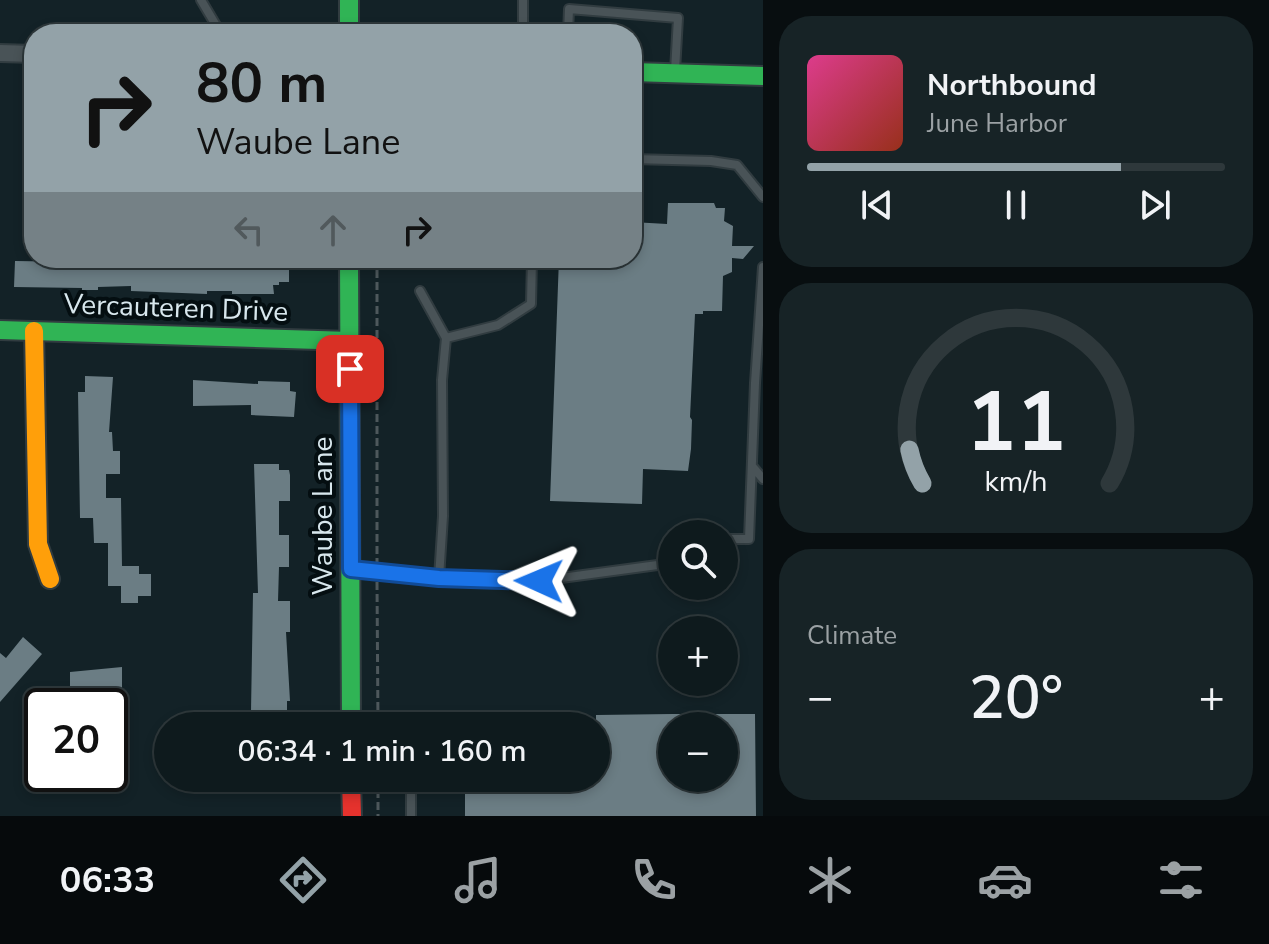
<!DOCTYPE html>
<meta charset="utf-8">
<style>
body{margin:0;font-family:"Nunito Sans",sans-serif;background:#172326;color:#f1f3f6;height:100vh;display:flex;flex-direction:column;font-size:30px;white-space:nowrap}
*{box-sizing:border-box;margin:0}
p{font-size:26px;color:#9ba1a4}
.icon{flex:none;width:44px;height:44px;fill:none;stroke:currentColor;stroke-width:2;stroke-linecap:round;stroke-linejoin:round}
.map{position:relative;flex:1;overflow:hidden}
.panel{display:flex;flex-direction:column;gap:16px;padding:16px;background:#080e10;width:506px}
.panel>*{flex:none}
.guide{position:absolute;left:24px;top:24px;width:618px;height:244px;border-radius:32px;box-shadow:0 4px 12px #0003,0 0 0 2px #2e383b;background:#93a2a8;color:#111;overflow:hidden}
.controls{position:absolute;left:658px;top:520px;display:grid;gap:16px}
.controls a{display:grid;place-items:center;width:80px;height:80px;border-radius:50%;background:#0e1a1d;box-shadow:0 4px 12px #0003,0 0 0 2px #2e383b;font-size:40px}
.speed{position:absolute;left:24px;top:688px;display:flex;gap:16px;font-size:40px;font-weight:700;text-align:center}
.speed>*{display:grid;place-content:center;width:104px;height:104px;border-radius:50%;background:#0e1a1d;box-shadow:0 4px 12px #0003,0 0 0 2px #2e383b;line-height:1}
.speed .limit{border:4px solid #111;border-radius:12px;background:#fff;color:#111}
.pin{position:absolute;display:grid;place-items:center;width:68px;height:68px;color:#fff;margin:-34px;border-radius:16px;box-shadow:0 4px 12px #0006}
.me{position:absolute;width:88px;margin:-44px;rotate:271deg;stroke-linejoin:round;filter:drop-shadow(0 0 6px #0008)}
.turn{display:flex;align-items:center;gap:28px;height:168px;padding:0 40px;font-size:36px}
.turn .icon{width:104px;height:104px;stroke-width:2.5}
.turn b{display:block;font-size:56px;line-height:68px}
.lanes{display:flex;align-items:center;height:76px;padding:0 40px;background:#0003;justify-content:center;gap:40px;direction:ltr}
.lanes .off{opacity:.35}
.big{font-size:60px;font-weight:600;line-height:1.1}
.panel .tile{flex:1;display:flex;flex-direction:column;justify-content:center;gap:12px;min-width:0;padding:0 28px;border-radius:32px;background:#172326}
.panel .dial{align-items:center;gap:0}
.dial svg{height:208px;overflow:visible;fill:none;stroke:#2e383b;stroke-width:7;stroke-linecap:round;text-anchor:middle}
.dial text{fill:#f1f3f6;stroke:none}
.song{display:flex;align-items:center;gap:24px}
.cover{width:96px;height:96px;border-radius:12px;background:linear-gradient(135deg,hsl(330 70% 55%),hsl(10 70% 35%))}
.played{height:8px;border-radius:4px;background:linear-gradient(90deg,#93a2a8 75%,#2e383b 75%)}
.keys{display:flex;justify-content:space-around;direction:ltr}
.heat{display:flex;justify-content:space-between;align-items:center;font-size:44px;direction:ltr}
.trip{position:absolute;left:154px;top:712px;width:456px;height:80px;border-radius:40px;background:#0e1a1d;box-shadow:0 4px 12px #0003,0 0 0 2px #2e383b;font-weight:600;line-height:80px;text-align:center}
.tab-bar{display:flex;height:128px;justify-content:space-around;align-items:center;background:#060a0c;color:#9ba1a4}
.tab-bar .icon{width:56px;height:56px}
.tab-bar .current{color:#93a2a8}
.tab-bar b{font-size:36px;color:#f1f3f6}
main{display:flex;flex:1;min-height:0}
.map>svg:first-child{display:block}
</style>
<main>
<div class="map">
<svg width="763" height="816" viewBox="0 0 763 816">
<rect width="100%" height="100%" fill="#132227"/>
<!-- building -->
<path fill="#6b7d84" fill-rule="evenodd" d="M668,203h46l2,5h9l-1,13 9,5 -1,20h22l-11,13 -11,-1v14l-9,4 -1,35h-19v3h-8l-5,103 2,3 -1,29 -3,22 -45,-2 -1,35 -92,-3 9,-243h73v-36l35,2z
M208,258h13l2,7 9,2h24v-9h33v24h-10v3h-6l1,9h-42v-3h-25v3l-76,-3v-5l-33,1v3h-16v-2l-68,-1 1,-26 67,1v-3h22v3l104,1z
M85,376l28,1 -4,55h3l1,19h7v23h-14v24h15l1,68h17v8h12v22h-13v7h-17v-17h-13v-43h-14l-1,-25h-13l-2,-126h7z
M193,380l65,4v-3l32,1v9l6,1 -2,25 -43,-2v-10l-58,1z
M254,464h25v6h10l1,5v26h-11v34h10v32h-10l-1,34h12v31h-4l4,69h-3v10h-6l1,15h-28v-15h-3l2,-118h5z
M23,637l19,17 -42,48v-49l6,5z
M122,667v27l-48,1 -1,-9h-3v-14z
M672,714h83l1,102h-291v-33l131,-5v-63zM672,726h52v52h-52z"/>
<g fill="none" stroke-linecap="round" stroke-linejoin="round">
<defs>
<path id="lane" d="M201,0l16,27 1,7
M523,0v34
M568,34l1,-25 109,9 -3,53
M632,159l79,2 26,4 26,32
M420,291l26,47 -4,42 1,136 -4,62
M446,338l52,-13 33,-21 1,-46
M752,466l11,13
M724,539h25l6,-156 8,-116
M351,569l88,9 100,3 126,-17 7,-7
M411,778v38"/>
<path id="street" d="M0,53l34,1"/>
<path id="fast" d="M349,0v34
M632,72l131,4
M349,258l2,468
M0,330l350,11"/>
<path id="slow" d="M34,331l4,213 12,35"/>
<path id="jam" d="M351,778l1,38"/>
</defs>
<!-- lane casing -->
<use href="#lane" stroke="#313c40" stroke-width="12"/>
<!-- street casing -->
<use href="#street" stroke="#313c40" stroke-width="20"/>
<!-- fast casing -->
<use href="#fast" stroke="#313c40" stroke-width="22"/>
<!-- slow casing -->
<use href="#slow" stroke="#313c40" stroke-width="22"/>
<!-- jam casing -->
<use href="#jam" stroke="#313c40" stroke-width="22"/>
<!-- path -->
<path stroke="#4e585c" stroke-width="3" stroke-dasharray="8 4" stroke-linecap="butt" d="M377,258v304
M377,582l1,144
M378,778v38"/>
<!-- lane -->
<use href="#lane" stroke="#495357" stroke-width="8"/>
<!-- street -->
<use href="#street" stroke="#495357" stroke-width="16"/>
<!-- fast -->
<use href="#fast" stroke="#30b455" stroke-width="18"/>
<!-- slow -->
<use href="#slow" stroke="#ff9f0a" stroke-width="18"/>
<!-- jam -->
<use href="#jam" stroke="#e5322d" stroke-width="18"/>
</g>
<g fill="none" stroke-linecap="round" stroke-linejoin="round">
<defs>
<path id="route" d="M350,369l1,200 88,9 100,3"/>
</defs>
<!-- route casing -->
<use href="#route" stroke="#114b97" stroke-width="20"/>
<!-- route -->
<use href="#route" stroke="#1a73e8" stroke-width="14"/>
</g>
<g text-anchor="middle" stroke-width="8" stroke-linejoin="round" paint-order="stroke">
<!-- street labels -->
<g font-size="28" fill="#d8e7ed" stroke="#040e11">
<text transform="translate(176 307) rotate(2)" y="10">Vercauteren Drive</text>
<text transform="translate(322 516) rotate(-90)" y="10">Waube Lane</text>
</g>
</g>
</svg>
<div class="controls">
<a><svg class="icon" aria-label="search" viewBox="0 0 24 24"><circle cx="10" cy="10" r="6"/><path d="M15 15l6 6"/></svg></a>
<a>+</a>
<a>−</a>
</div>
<div class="speed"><div class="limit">20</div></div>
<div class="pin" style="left:350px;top:369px;background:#d93025"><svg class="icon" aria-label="arrive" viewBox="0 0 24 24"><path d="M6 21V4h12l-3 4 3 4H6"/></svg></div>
<svg class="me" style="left:539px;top:581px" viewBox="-20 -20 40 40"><path d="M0-17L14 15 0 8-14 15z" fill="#1a73e8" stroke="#fff" stroke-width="4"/></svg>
<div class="trip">06:34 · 1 min · 160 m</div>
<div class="guide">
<div class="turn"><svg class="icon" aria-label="right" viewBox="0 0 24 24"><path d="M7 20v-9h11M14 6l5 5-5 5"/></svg><div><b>80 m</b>Waube Lane</div></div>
<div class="lanes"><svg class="icon off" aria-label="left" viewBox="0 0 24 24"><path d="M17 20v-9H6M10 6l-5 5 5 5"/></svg><svg class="icon off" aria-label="ahead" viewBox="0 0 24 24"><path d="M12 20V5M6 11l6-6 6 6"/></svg><svg class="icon" aria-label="right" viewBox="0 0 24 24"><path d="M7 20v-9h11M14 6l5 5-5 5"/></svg></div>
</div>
</div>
<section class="panel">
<div class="tile">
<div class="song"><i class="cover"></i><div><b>Northbound</b><p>June Harbor</p></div></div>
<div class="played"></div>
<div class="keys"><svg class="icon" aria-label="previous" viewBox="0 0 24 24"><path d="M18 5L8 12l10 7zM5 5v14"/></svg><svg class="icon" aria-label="pause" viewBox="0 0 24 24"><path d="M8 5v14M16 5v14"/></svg><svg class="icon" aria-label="next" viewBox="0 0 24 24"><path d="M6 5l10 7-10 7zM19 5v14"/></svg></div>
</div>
<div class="tile dial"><svg viewBox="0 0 100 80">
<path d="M14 69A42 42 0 1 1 86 69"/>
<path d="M14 69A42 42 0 0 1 9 56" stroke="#93a2a8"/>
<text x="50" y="56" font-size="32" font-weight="700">11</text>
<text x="50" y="72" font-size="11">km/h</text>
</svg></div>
<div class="tile"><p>Climate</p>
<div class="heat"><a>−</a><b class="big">20°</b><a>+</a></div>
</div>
</section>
</main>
<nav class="tab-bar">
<b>06:33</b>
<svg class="icon current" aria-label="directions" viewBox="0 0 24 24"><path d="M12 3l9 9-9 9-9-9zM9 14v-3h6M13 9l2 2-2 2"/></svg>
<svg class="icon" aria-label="music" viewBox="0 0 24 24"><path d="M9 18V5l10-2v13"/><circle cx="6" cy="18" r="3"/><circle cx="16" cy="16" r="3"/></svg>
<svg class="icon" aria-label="phone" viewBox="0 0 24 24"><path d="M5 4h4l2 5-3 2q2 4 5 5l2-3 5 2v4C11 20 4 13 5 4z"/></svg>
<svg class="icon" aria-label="climate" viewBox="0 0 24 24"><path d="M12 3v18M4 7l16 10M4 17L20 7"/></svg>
<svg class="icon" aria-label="car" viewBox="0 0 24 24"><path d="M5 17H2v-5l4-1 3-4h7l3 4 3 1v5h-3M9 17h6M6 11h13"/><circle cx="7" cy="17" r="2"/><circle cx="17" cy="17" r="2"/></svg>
<svg class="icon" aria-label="filters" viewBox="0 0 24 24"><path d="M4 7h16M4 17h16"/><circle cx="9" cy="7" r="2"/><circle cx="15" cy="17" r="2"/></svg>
</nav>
